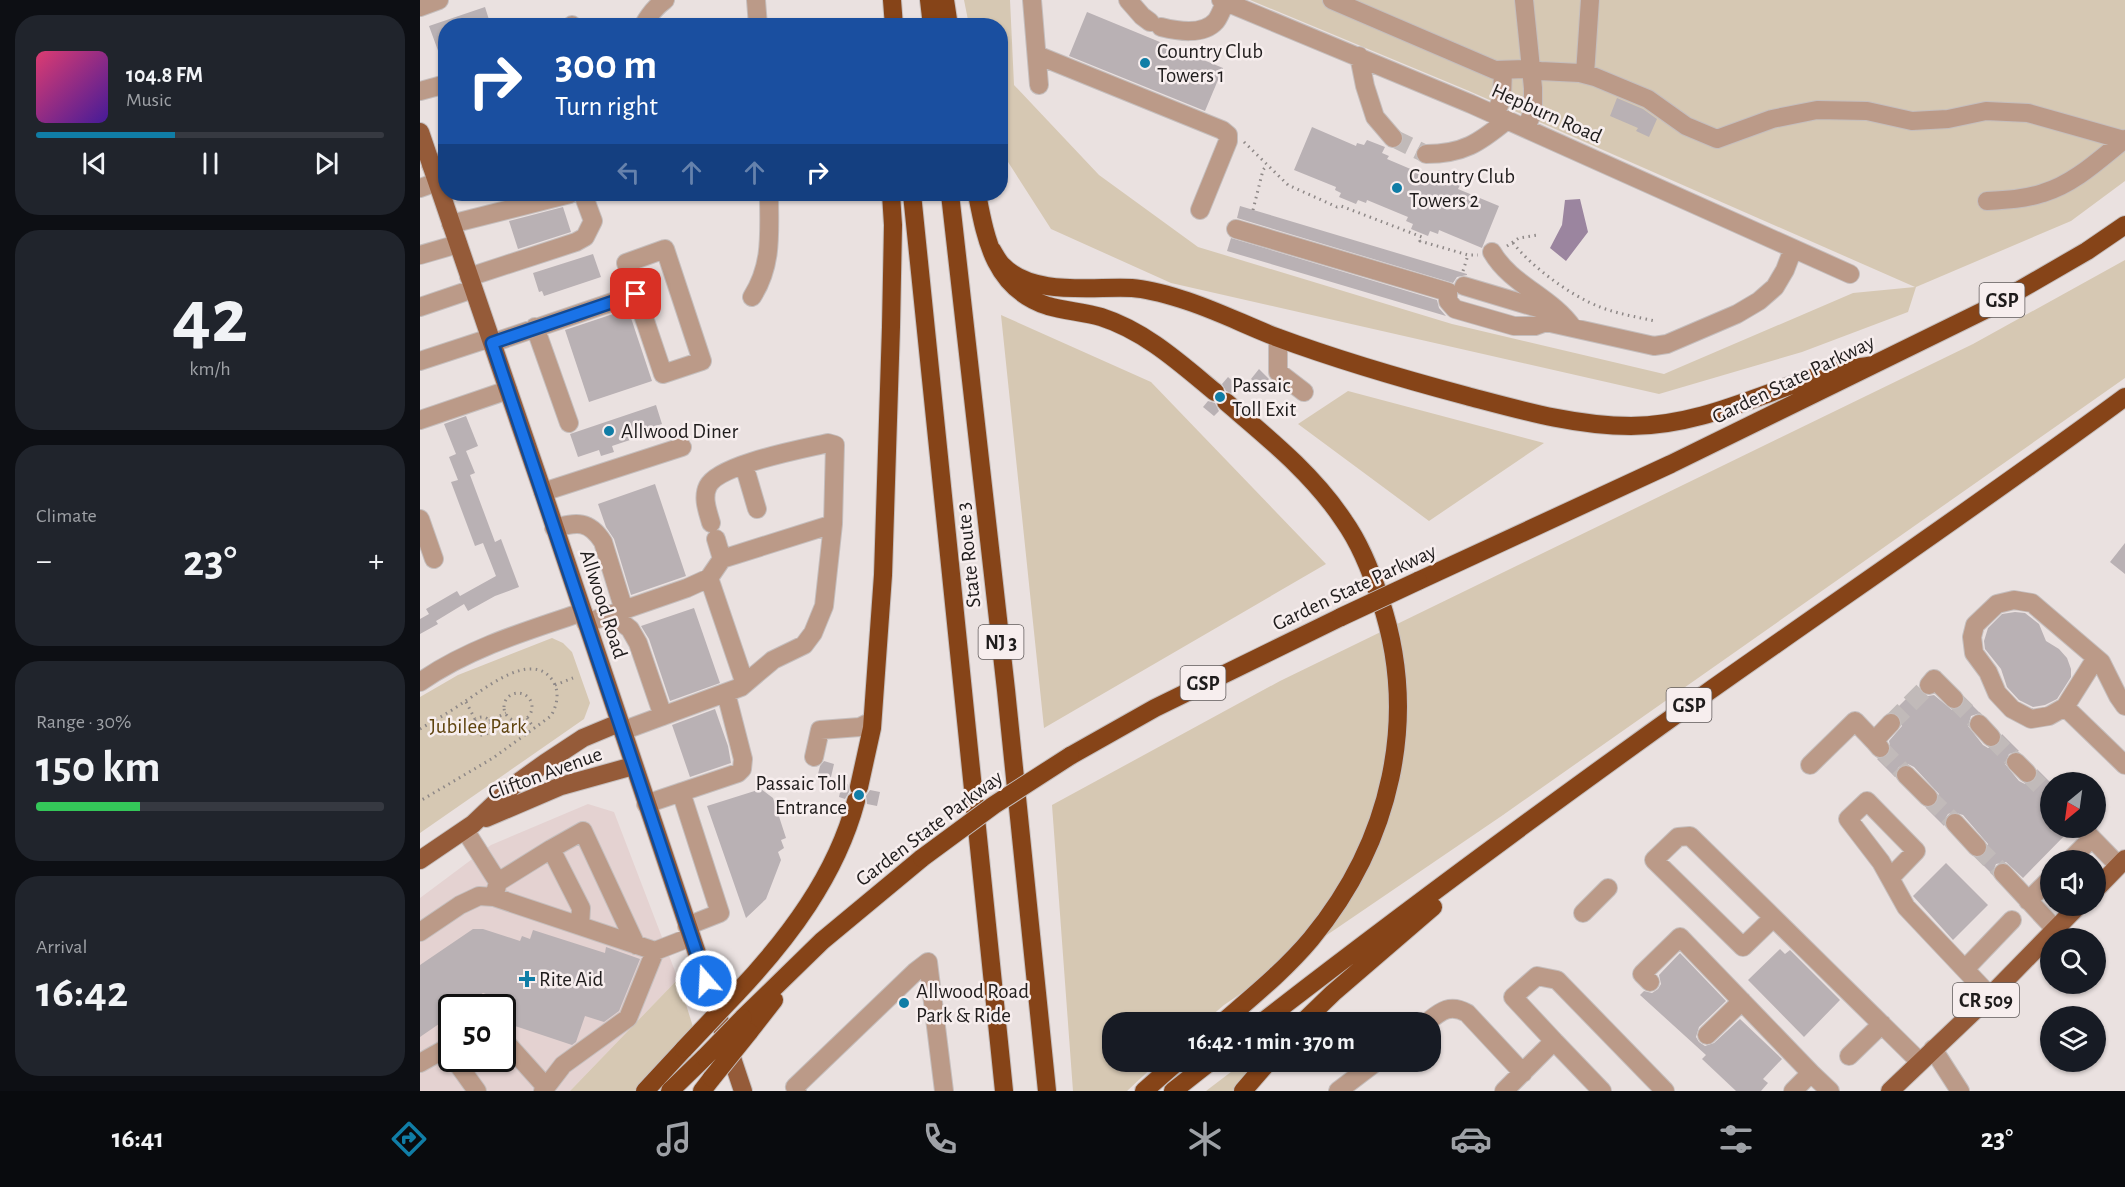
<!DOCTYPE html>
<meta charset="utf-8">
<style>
body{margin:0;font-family:"Alegreya Sans",sans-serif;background:#20242c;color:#f1f3f6;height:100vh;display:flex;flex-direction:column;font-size:22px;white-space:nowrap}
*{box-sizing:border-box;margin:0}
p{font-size:20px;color:#9ea1a6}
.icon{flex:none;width:33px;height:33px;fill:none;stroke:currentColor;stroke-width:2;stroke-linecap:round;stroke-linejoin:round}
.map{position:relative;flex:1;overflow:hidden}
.side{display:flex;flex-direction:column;gap:15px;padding:15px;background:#0d0f14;width:420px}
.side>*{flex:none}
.guide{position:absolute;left:18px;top:18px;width:570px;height:183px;border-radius:24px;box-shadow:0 2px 4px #0004;background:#1a4fa0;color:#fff;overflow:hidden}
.needle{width:39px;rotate:209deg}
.tools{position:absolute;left:1620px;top:772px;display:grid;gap:12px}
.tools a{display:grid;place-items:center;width:66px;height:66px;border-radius:50%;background:#171b24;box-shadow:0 2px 4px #0004;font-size:30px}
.speed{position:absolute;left:18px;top:994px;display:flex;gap:12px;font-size:30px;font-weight:700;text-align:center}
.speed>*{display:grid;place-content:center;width:78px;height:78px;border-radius:50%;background:#171b24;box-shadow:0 2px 4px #0004;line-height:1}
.speed .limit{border:3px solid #111;border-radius:9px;background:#fff;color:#111}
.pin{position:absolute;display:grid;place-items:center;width:51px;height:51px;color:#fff;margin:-26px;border-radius:12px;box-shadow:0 3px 9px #0006}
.me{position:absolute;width:66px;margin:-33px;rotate:341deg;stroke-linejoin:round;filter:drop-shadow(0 0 4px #0008)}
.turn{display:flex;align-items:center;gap:21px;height:126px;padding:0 18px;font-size:27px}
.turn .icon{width:78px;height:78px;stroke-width:2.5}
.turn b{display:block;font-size:42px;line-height:51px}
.lanes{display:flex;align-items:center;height:57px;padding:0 18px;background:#0003;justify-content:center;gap:30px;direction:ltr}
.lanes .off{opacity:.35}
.big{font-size:45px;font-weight:600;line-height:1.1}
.side .card{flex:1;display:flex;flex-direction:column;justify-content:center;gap:9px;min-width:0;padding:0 21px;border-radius:24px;background:#20242c}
.side .dial{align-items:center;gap:0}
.dial b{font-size:78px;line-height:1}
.song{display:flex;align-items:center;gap:18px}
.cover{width:72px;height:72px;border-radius:9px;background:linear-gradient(135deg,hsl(340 70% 55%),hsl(260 70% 35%))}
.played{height:6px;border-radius:3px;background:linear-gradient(90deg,#107da6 40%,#363941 40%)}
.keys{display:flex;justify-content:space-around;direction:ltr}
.heat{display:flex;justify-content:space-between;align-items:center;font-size:33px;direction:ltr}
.charge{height:9px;border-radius:4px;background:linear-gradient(90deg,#34c759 30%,#363941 0)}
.trip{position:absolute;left:682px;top:1012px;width:339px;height:60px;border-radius:24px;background:#171b24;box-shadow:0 2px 4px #0004;font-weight:600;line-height:60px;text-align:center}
.tabs{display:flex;height:96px;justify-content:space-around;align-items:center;background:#090b0e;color:#9ea1a6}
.tabs .icon{width:42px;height:42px}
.tabs .active{color:#107da6}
.tabs b{font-size:27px;color:#f1f3f6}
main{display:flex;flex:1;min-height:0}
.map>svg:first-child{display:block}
</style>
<main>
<section class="side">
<div class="card">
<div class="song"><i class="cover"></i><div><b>104.8 FM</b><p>Music</p></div></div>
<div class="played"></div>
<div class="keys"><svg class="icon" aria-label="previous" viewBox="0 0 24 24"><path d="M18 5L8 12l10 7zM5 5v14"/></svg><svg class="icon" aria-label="pause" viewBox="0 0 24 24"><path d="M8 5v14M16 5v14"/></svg><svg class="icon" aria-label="next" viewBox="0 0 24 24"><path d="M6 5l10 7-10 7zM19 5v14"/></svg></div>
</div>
<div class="card dial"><b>42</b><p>km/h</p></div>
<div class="card"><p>Climate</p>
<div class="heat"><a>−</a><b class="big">23°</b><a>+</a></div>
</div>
<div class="card"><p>Range · 30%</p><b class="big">150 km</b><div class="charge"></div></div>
<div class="card"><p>Arrival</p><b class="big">16:42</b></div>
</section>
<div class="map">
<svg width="1705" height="1091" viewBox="0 0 1705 1091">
<rect width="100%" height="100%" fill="#eae1e0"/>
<!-- built -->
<path fill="#e4d2d1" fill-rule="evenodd" d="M168,804l26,8 64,167 -108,112h-150v-193l71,-53zM32,1008h50v51h-50z"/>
<!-- green -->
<path fill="#d6c8b3" d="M544,0h46l4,85 85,90 99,72 254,77 212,50 189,-81 62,-6 -446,-196 -219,-91h875v181l-54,40 -155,66 -8,25 -106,40 -143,42 -488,-111 -120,-54 -50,-78 -1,-125 -31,-1z
M1705,260v118l-622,437 -279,190 -21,18h-90v39h45l-31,29h-54l-21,-286 228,-124 693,-337z
M581,315l150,67 175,182 -282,164z
M928,391l196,52 -115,78 -131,-97z
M132,638l11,5 9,9 18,51 -6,16 -164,114v-136l38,-22z
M258,979l16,51 -54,61h-70z
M824,1062h12l-21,29h-29z"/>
<!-- water -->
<path fill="#9b859f" d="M1160,199l8,33 -22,29 -16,-13 12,-23 3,-25z"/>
<!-- building -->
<path fill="#b9b1b4" d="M65,7l6,19h-45v41h-2l-15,-41z
M667,12l136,56 -18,43 -136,-55z
M1197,98l26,11 14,10 -8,18 -13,-6 2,-3 -28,-12z
M892,127l44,19 1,-3 7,2 3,-5 18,7 -3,6 7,3 -2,3 40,17 2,-4 7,3 2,-5 17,7 -2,5 7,3 -2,4 41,17 -17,42 -43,-18 -1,4 -8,-3 -2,5 -17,-7 2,-5 -7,-3 2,-4 -41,-17 -1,3 -8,-3 -2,4 -17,-7 2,-4 -6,-3 1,-3 -42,-17z
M820,206l227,68v1l-10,2 -4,6 -216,-65z
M143,207l8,25 -53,17 -9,-28z
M811,238l206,62 2,8 7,8 -219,-65z
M173,254l8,23 -57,19 -2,-5 -3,1 -6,-19z
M208,309l24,72 -63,21 -24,-72z
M839,369l10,10 -8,9 -10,-9z
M808,377l11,10 -6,7 -7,-3 -4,-7z
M788,401l7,2 4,8 -5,5 -11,-9z
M236,405l6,19 -19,6 2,5 -33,11 2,6 -13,4 -2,-6 -21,7 -8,-23z
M46,416l12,30 -12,5 9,22 -5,2 25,67 6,-3 18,48 -24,9 -27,15 -4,-7 -28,17 2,3 -18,10v-15l9,-5 -3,-5 31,-18 3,5 36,-20 -13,-33 -8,3 -24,-64 7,-2 -9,-23 7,-3 -12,-30z
M235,484l31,92 -55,19 -17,-56 -8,-12 -8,-23z
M1705,543v31l-15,-12z
M274,608l26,75 -50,18 -21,-62 -8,-13z
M1595,612l10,1 14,11 7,17 13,8 8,9 4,11v8l-14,22 -12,6 -12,2 -14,-7 -12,-13 -6,-18 -16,-20 -1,-8 4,-13 14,-14z
M1498,687l4,7 6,2 6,-1 18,15 9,-3 4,-9 15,15 -9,3 -3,10 15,19 5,3 10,-2 3,-5 1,-7 17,17 -10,3 -4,10 14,17 6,3 9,-3 4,-6 -1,-6 13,13v46l21,1 -48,49 -17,-16 -10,2 -4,10 -16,-16 9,-3 3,-11 -25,-29 -10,-3 -5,2 -3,5 -1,7 -18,-18 10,-4 3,-10 -25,-27 -6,-3h-5l-5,4 -3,9 -18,-18 11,-3 3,-5 -2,-10 13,-15 -3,-11 -6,-3z
M295,709l13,37 3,17 -41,14 -18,-52z
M404,761l10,3 -3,13 -13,-3 2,-8z
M422,783l6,1 1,8 -4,7 -6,-2z
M341,789l12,9 13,40 -5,2 3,8 -6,4 3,8 -15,39 -20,19 -39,-112z
M450,790l10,2 -3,14 -10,-2 -1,-8z
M1526,863l42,42 -35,35 -40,-44z
M53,929h10l37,12 2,-5 8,3 3,-9 72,23 1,-6 34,12 -21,52 -15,11 -19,-6 -9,26 -4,3 -63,-21 5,-20 -31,-11 -22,15h-9v7l-32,22v-72z
M1360,949l5,5 5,-4 50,50 -36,37 -56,-57z
M1260,953l46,48 -27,26 -3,10 3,5 6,4 9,-3 26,-24 42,40 -19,20 5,4 -7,8h-25l-34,-32 4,-4 -66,-60 4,-4 8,2 6,-4 3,-5 -2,-9z"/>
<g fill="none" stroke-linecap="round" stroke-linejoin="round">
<!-- minor-tunnel -->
<path stroke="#c1bab9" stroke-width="18" stroke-dasharray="18 9" stroke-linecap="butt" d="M973,138l33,16
M1534,699l25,25
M1471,723l38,-38
M1571,737l25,25
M1460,748l26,27
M1607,773l23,23
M1508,797l27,26
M1557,847l26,26"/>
<defs>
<path id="minor" d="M336,0l2,26
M612,0l7,85
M708,0l14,16 8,6
M801,0l250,104 379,170
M912,0l163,70 35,-1 10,2 40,2 15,4 53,22 38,27 31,13 55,-20 45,-9 50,1 45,10 36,-2 38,-8 42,2 96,27
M1104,0l9,88v23l-7,17
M0,7l19,-7
M152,26v-1
M223,26c6,-11 12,-19 22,-26
M741,27c16,4 42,9 55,-6 4,-5 7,-14 10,-21
M617,55l185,75 6,5v6l-28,69
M939,56l6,30 10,31 18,21
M1165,74l5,-74
M0,91l26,-7
M1075,115l7,-17 1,-28
M1006,154c37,0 53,-11 81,-34
M11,165l15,-5
M0,188l17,-6
M1567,201c19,-1 38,-2 56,-8 31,-9 57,-34 82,-54
M31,224l119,-30
M816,229l212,63v9l7,8 59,17h21l11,-4 108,24 13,-2 70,-30 22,-13 16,-14 10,-17 8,-21
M1072,252c19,33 60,45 81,76
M0,255l38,-11
M49,277l107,-35 9,-5 8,-16 -10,-27
M1044,286l87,26
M332,297c21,-33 17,-65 17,-103
M0,307l53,-18
M115,327l34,96
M858,338v34l26,20
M72,343l144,-49 27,80 39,-13 -37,-112 -39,14 10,31
M0,361l70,-23
M0,420l88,-30
M324,465l13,44
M123,492l139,-45
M0,519l14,40
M291,523c-3,-11 -9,-25 -3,-37 11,-22 95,-37 120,-43l7,2 -2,79
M134,528c23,-6 35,-8 49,14l21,68
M296,539l6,20
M191,614l19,15 8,14 25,73
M166,623l101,-35 22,-10 35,103 -3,6
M1676,658l-31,49 -16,9 -18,3 -19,-10 -15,-16 -9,-21 -14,-19 -2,-16 3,-12 22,-21 17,-4 18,3 69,59 17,34 7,10
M0,682c49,-34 106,-51 163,-70
M1509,685l5,-6 20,20
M1645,707l60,58
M1559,724l12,13
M202,731l119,-44 32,-27 31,-15 9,-12 11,-27 9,-82 -111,35 -13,19
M1460,748l-6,-7 17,-18
M394,757l6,-27 40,-3 12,-6
M1596,762l11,11
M1390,765l45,-44 19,20
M1486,775l22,22
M261,792l39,121 -33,13
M226,804l92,-31 4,-4 1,-10 -17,-66
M1535,823l22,24
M1662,828l36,37
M45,830l33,52
M1649,861l23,-23
M1583,873l52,56
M1470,878l26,-27 -49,-50 -19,18 33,43 25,45 84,89
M74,897l4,-15 53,-33
M1608,901l22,-22
M1163,913l25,-25
M1353,918l-30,29 -89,-87 24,-23 12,-1c77,75 153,150 230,226
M160,926l1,-18 -30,-59 32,-18 53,114
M0,932l40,-27 19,-9 15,1 161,54 36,-14
M1545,969l47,-49
M1230,982l-8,-8 38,-37 131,136
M1006,1023c14,-11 23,-20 41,-10l56,60
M1287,1035l35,-34
M82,1038l44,49
M1134,1041l-41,-44 24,-21 20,4 108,111
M1513,1049l27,42
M1429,1056l33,-32
M34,1059l23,32
M0,1063l32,-18
M123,1091l20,-26 65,-47 27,-67
M377,1091l-2,-4 120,-115 13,-10 16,129
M918,1091l38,-29
M1084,1091l50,-50 48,50
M1373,1091l18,-18 19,18"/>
<path id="major" d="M0,132l123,360 200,599
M66,818l75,-32 72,-20
M0,860l53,-36 40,-38 32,-23 38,-25 36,-15
M1676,889l29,-30
M1470,1091l100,-95 88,-90"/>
<path id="highway" d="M472,0l2,26
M509,0l3,26
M525,0l4,26
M492,194l92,897
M530,194l56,496 41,401
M557,194c9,47 18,95 71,112 17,5 36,6 53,11 44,14 79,46 114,75
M572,250c3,5 6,11 10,15 30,32 91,21 130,23 16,1 33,6 49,11 33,10 64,26 95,38 62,23 127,42 191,59 53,14 108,30 164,30 66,0 125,-30 187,-50 17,-6 37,-8 54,-11
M998,581l253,-117 314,-154 102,-59 38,-26
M650,756l85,-48 186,-91
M439,787l13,-59 11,-153 8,-248 2,-102 -2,-31
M316,994c52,-55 100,-118 120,-193
M323,1018l79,-77 100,-83
M802,1023c31,-27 63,-53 89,-84 80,-97 109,-221 69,-340 -9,-28 -19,-54 -36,-78 -31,-47 -76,-83 -118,-119
M841,1023c146,-113 294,-222 444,-329 140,-99 282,-195 420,-297
M882,1023l31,-30 100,-86
M329,1032l25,-32
M225,1091l39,-42
M250,1091l35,-34
M282,1091l10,-13
M724,1091l33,-29
M753,1091l37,-29
M823,1091l25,-29"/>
</defs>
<!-- minor casing -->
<use href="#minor" stroke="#c5bebd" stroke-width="20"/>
<!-- major casing -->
<use href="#major" stroke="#c5bebd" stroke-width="20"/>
<!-- highway casing -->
<use href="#highway" stroke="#c5bebd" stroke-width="20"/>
<!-- path -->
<path stroke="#8e8887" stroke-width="3" stroke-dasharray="1.5 4.5" stroke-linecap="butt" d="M824,142l44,43 49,22 4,-1 81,31 -2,4 48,14h10
M833,210l10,-40 4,-5
M1093,243c19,24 58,53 87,64 18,7 37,10 55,14
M1087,246l12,-8 19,-3
M1043,271l5,-16
M135,685l18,-7
M84 707a14 14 0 1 1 28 0a14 14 0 1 1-28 0Z
M46,702l9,17
M53 726a9 9 0 1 1 18 0a9 9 0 1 1-18 0Z
M107,718l7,10
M69,721l17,-8
M0,729c15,-9 30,-17 44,-27 21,-13 68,-53 89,-21 7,12 4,24 -2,35l-58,42 -73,43"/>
<!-- minor -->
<use href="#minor" stroke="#bb9a88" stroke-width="18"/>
<!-- major -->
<use href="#major" stroke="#955b39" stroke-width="18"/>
<!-- highway -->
<use href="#highway" stroke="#864418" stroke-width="18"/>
<defs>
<path id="highway-bridge" d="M921,617l77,-36
M502,858l72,-53 76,-49
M264,1049l52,-55
M285,1057l38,-39
M292,1078l37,-46"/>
</defs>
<!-- highway-bridge casing -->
<use href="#highway-bridge" stroke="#c5bebd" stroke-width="20" stroke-linecap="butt"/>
<!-- highway-bridge -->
<use href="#highway-bridge" stroke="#864418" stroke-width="18"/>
</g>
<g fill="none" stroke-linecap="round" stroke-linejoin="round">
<defs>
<path id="route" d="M216,294l-144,49 214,638"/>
</defs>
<!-- route casing -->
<use href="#route" stroke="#114b97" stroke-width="15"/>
<!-- route -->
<use href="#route" stroke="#1a73e8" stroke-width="10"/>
</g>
<!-- markers -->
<g fill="#107da6" stroke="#f7eeee" stroke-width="2">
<circle cx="725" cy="63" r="6"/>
<circle cx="977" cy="188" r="6"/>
<circle cx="800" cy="397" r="6"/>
<circle cx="189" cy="431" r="6"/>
<circle cx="439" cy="795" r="6"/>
<path d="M104 970h6v6h6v6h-6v6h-6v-6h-6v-6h6z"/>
<circle cx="484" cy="1003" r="6"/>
</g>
<g text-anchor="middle" stroke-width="5" stroke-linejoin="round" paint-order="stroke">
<!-- shield labels -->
<g fill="#f7eeee" stroke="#605b5b" stroke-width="1.5">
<rect x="1559.5" y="283" width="45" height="34" rx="4.5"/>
<rect x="558.5" y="625" width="45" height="34" rx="4.5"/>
<rect x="760.5" y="666" width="45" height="34" rx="4.5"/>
<rect x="1246.5" y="688" width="45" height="34" rx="4.5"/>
<rect x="1533" y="983" width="66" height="34" rx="4.5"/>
</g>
<g font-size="20" font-weight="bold" fill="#1f1c1c">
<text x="1582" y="307">GSP</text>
<text x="581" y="649">NJ 3</text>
<text x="783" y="690">GSP</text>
<text x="1269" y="712">GSP</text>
<text x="1566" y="1007">CR 509</text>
</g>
<!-- poi labels -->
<g font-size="21" fill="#1f1c1c" stroke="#f7eeee" text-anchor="start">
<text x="737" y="58">Country Club<tspan x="737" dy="24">Towers 1</tspan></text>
<text x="989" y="183">Country Club<tspan x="989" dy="24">Towers 2</tspan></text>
<text x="812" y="392">Passaic<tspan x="812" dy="24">Toll Exit</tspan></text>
<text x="201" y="438">Allwood Diner</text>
<text x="427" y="790" text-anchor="end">Passaic Toll<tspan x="427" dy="24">Entrance</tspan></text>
<text x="119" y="986">Rite Aid</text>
<text x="496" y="998">Allwood Road<tspan x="496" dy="24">Park &amp; Ride</tspan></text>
</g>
<!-- street labels -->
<g font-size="21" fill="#1f1c1c" stroke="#f7eeee">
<text transform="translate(1127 113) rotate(24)" y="7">Hepburn Road</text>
<text transform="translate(1373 379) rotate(-26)" y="7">Garden State Parkway</text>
<text transform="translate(548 555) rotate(-96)" y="7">State Route 3</text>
<text transform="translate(934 587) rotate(-25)" y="7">Garden State Parkway</text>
<text transform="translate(184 604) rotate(72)" y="7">Allwood Road</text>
<text transform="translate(125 773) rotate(-20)" y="7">Clifton Avenue</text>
<text transform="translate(509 828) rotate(-37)" y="7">Garden State Parkway</text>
</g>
<!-- park labels -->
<g font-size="21" fill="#5e430e" stroke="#f7eeee">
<text x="58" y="733">Jubilee Park</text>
</g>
</g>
</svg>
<div class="tools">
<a><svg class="needle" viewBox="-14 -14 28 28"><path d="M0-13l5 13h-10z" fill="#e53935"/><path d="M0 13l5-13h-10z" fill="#9ea1a6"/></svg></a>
<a><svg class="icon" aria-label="sound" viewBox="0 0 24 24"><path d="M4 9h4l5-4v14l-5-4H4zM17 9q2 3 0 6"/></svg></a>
<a><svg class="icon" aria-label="search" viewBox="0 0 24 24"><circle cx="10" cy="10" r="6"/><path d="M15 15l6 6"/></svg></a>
<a><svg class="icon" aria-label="layers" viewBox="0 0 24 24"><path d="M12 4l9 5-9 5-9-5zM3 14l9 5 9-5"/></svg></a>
</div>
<div class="speed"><div class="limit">50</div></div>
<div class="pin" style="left:216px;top:294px;background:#d93025"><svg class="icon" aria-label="arrive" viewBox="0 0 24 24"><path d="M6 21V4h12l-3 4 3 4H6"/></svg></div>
<svg class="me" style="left:286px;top:981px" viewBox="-20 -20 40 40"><circle r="17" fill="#1a73e8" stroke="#fff" stroke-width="3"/><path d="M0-11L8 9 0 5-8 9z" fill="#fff"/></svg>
<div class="trip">16:42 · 1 min · 370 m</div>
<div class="guide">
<div class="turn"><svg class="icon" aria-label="right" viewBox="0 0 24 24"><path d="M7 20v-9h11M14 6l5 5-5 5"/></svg><div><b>300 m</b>Turn right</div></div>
<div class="lanes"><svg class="icon off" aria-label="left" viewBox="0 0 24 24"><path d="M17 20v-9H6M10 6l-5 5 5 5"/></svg><svg class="icon off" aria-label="ahead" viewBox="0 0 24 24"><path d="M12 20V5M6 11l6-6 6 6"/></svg><svg class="icon off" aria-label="ahead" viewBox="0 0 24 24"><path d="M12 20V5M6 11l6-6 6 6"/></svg><svg class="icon" aria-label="right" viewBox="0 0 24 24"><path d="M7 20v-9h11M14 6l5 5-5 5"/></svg></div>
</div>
</div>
</main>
<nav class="tabs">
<b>16:41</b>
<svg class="icon active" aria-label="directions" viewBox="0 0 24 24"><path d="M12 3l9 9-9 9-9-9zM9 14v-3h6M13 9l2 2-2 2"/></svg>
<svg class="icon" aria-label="music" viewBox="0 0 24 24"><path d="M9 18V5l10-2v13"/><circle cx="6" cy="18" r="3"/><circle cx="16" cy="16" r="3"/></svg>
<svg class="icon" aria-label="phone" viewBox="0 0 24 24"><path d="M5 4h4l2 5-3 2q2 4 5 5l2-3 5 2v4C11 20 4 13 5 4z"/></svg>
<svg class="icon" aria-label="climate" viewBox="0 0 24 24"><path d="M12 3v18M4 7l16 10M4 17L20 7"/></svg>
<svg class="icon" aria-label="car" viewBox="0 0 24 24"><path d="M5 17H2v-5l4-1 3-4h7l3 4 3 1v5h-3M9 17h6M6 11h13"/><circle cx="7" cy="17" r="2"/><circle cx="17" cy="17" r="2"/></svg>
<svg class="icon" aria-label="filters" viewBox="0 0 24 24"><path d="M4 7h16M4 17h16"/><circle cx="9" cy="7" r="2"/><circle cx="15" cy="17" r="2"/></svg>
<b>23°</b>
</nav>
